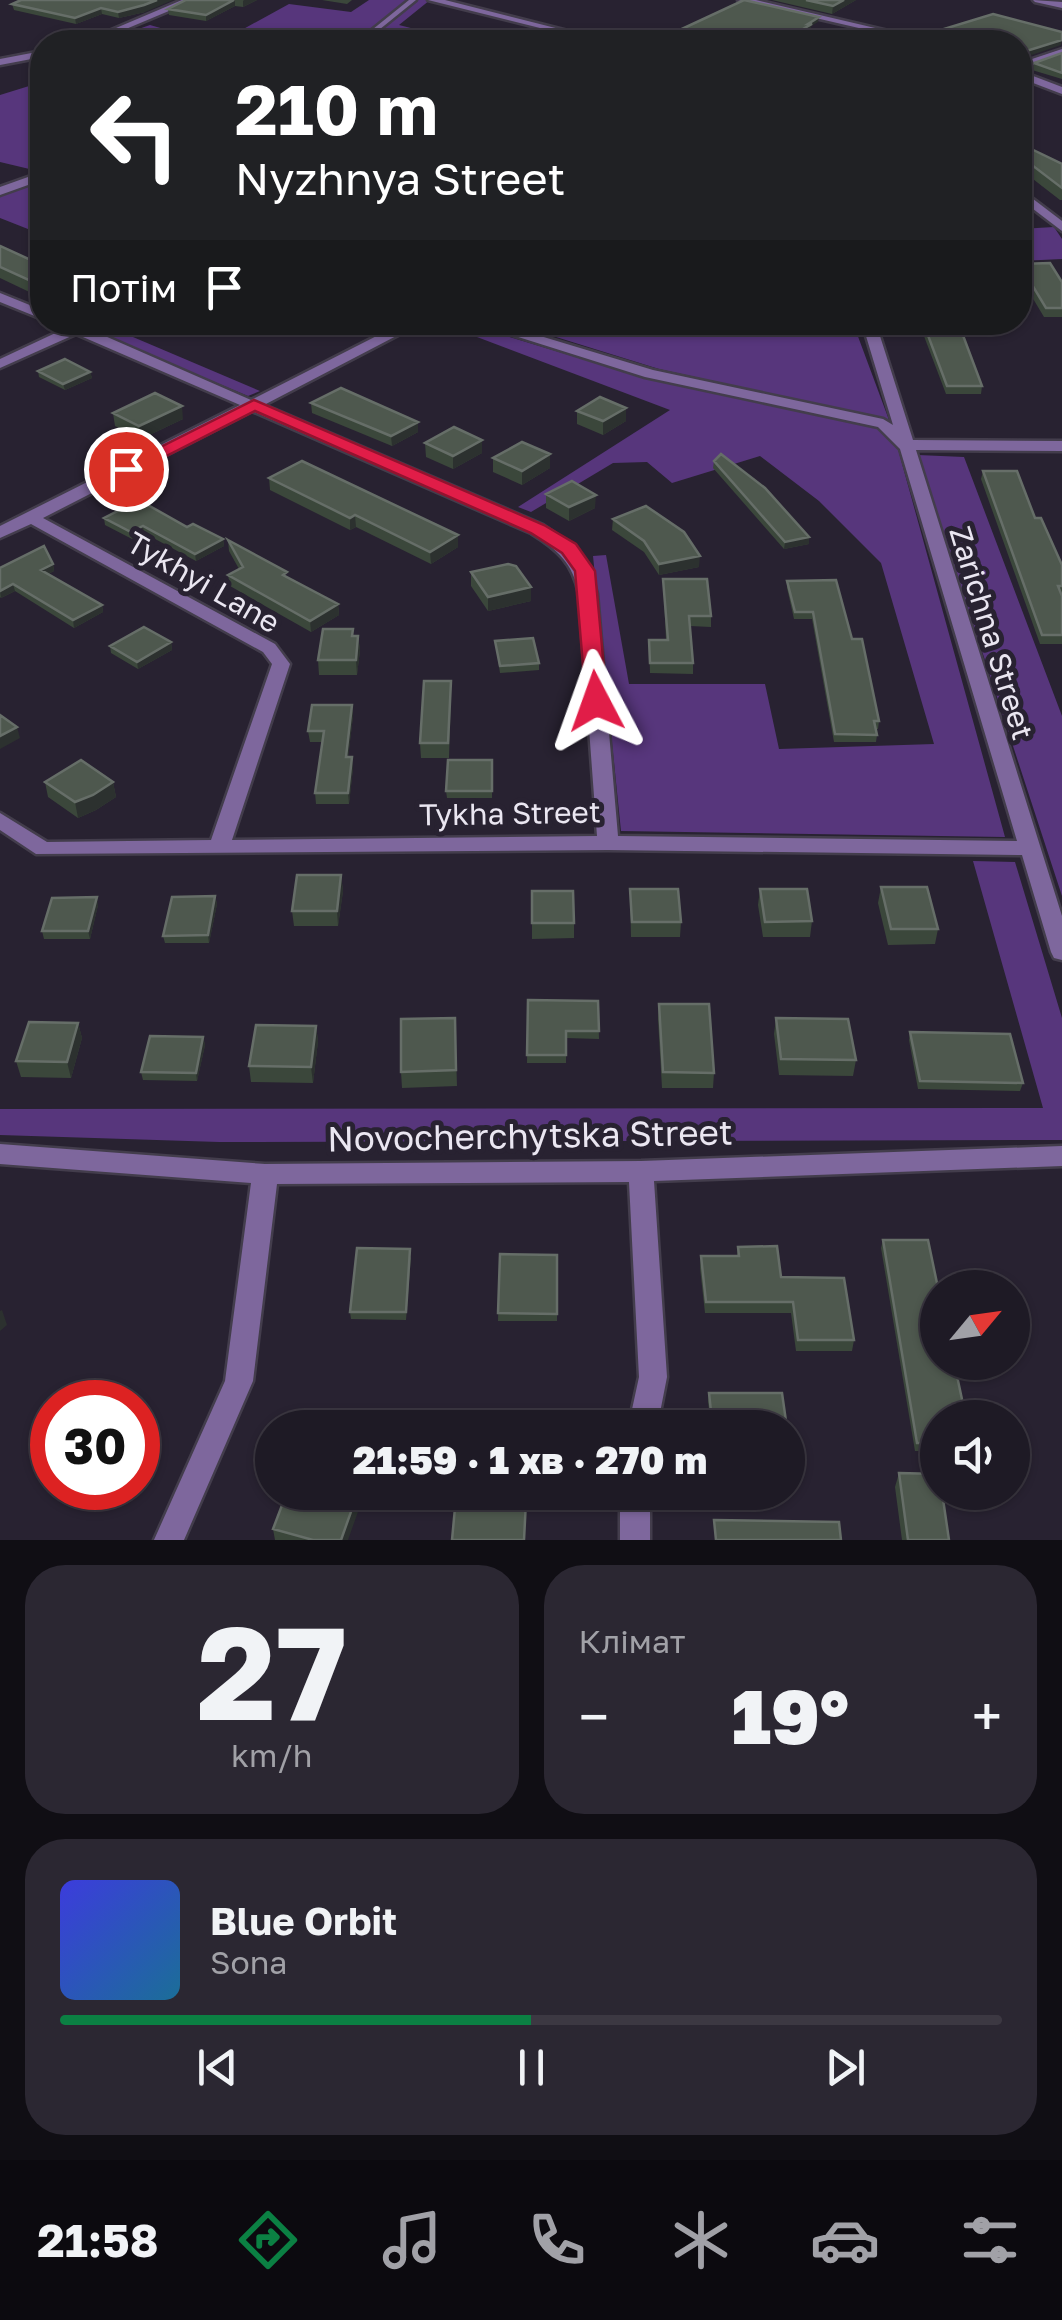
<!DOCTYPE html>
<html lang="uk">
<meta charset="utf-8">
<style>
body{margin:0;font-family:"Golos Text",sans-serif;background:#2b2732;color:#f1f3f6;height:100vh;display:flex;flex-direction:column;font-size:38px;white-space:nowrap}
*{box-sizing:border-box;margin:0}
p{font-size:32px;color:#a1a1a7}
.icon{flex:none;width:55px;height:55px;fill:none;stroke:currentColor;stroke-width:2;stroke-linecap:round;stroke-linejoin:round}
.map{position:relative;height:1540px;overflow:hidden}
.sheet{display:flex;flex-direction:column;gap:25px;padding:25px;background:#100e14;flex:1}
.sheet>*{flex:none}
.top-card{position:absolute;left:30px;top:30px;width:1002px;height:305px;border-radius:40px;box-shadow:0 2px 8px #0004,0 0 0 2px #3c3842;background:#202124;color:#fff;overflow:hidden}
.needle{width:65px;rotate:61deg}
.fabs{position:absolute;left:920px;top:1270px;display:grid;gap:20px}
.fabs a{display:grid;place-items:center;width:110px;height:110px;border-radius:50%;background:#1e1a25;box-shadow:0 2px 8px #0004,0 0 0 2px #3c3842;font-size:50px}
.speed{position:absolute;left:30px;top:1380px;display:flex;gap:20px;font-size:50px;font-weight:700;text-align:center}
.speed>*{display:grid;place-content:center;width:130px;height:130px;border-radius:50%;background:#1e1a25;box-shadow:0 2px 8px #0004,0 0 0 2px #3c3842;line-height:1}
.speed .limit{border:15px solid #d22;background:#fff;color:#111}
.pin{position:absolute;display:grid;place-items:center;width:85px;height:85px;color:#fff;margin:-42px;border:5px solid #fff;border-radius:50%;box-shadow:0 2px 10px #0007}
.me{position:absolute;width:110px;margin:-55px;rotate:356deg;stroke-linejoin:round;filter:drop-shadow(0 0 8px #0008)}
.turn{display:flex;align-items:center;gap:35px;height:210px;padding:0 40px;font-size:45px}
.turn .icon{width:130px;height:130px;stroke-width:2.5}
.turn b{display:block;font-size:70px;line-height:85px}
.then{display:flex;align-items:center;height:95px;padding:0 40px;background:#0003;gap:20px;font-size:38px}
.big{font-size:75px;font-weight:800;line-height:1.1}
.sheet .card{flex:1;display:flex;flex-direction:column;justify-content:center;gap:15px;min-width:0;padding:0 35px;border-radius:40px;background:#2b2732}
.sheet .dial{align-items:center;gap:0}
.dial b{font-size:130px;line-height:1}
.song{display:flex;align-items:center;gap:30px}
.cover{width:120px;height:120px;border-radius:15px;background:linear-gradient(135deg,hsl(240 70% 55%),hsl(200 70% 35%))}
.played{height:10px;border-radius:5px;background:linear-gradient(90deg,#0b8043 50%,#3c3842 50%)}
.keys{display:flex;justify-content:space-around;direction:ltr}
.heat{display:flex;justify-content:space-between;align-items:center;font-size:55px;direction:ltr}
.sheet .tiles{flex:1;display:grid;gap:25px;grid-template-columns:1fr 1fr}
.card:last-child{grid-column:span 2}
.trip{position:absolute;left:255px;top:1410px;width:550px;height:100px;border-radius:50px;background:#1e1a25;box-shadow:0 2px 8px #0004,0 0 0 2px #3c3842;font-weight:800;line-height:100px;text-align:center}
.dock{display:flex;height:160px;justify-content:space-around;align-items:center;background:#0c0a0f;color:#a1a1a7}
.dock .icon{width:70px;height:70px}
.dock .on{color:#0b8043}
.dock b{font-size:45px;color:#f1f3f6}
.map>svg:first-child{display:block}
</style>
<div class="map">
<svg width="1062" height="1540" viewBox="0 0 1062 1540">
<rect width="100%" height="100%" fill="#282231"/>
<!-- green -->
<path fill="#57367c" d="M369,0h61l-31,25 59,15 -144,2 -76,-10 51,-28 62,8z
M150,25l59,17h-108z
M42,82v90l-42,-10v-67z
M42,179v49l-9,3 -33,-13v-24z
M1054,227l8,12v20l-42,2v-32z
M73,323h27l160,68 -12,5z
M440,323h23l182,55 231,49 22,22 107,388 -384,-6 -28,-275 13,-1 23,129h136l14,65 155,-5 -53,-181 -62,-62 -59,-45 -88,27 -25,-21 -34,1 -82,49 -13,-5 152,-97z
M511,323h342l36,97 -230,-51z
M918,455l46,2 98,259v180z
M973,861l42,1 47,156v122l-843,2 -219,-7v-26l1043,-1z"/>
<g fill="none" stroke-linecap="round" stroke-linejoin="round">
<defs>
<path id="service" d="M409,0h7l-52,42h-7z"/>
<path id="minor" d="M182,0h13l-100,42h-12z
M428,0h17l166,42h-15z
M738,0h18l179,42h-16z
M1033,0l29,2v6l-27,-6z
M1062,49v6l-42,15v-7z
M42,51v6l-42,8v-6z
M1020,71l42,16v7l-42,-16z
M42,172v8l-42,15v-8z
M1020,189l42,32v10l-42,-32z
M0,293l42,17v9l-42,-17z
M53,322h20l178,78 153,-78h19l-159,83 279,120c28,18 47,36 54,69l21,242 399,5 -117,-392 -22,-22 -233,-50 -174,-55h23l159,48 230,49 10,6 -27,-89 -8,-14h14l8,14 33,104 149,1v10l-146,-1 146,466v44l-8,-2 -3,-6 -29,-97 -414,-5 -572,4 -36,-24v-17l47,29 164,-2 61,-176 -9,-12 -232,-128 -31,14v-12l240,-121 -164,-71 -76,34v-9l64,-30zM252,411l279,122c26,16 42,30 48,61l18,242 -365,4 58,-176 -15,-20 -232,-126z
M0,1144l265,20 376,-3 421,-15v20l-408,15 13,196 -10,51h-29l11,-51 -10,-195 -352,2 -24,197 -69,159h-30l71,-159 26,-198 -251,-19z
M620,1492h30v48h-30z"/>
</defs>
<!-- service casing -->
<use href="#service" stroke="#433d4c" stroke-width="5"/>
<!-- minor casing -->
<use href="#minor" stroke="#433d4c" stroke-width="5"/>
<!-- service -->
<use href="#service" fill="#7e679d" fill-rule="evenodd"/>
<!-- minor -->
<use href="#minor" fill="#7e679d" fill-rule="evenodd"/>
</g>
<!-- wall -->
<path fill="#3b473b" d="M21,0l124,12 -26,6 -17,-4 -26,10 -62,-14 -2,-6z
M186,0h71l-14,7 -8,-1 -29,15 -37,-6 -1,-6z
M322,0h30l-5,4z
M772,0h84l-24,14z
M1062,53v26l-30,-9 2,-7z
M1020,149l42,15v36h-2l-40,-31z
M0,246l42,19v33l-42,-20z
M1020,264l42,18v35h-18l-24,-40z
M914,322h76l-32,1 24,63 -1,8h-35l-27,-71z
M38,371l52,1 2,6 -27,12 -26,-13z
M311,403l107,19v10l-26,14 -80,-33z
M626,408v13l-23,14 -26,-11v-13z
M113,413l70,6 -42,20 -26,-13z
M425,443l57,10 -29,16 -27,-12z
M550,454v14l-28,17 -29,-13v-14z
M714,461l95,76v7l-25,5 -71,-81z
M983,471l52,47 27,47v79h-22l-59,-165z
M269,478l189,57v12l-27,17 -75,-37 -6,3 -80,-40z
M546,494l49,14 -26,13 -23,-13z
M104,518l83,9 36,12 1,7 -28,15 -52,-28 -12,6 -27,-14z
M613,519l86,48 -40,8 -15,-23 -32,-22z
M228,540l60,37 50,27 1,11 -28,17 -81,-46 -2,-11 11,-6 -10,-18z
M53,564l1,7 -6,3 54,31 1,7 -29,16 -59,-37 -14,7 -1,-1v-29z
M471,572l60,29 -43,10 -17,-25z
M663,579l48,37v11l-21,-1 3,37v11l-43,-1 -1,-33h17z
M787,581l65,58 27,82 -1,8h-2l1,6 -1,7h-42l-22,-123h-18l-7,-31z
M354,636h4l2,14 -3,25h-38l-1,-15z
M495,641l44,22v7l-39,3z
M171,642l1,8 -34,19 -27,-16 -1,-7z
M451,696l-2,62h-28l-1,-15z
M352,705l1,11 -5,41 5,11 -4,36h-33l-1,-11 7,-51h-12l-2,-11z
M492,760v38h-45l-1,-7z
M45,782h68l3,15 -20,13 -18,8 -30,-21z
M341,875l2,16 -5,35h-44l-2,-15z
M881,887l57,42 -3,15 -47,1 -10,-42z
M630,889l51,33 -1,15h-49z
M760,889l52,32 -2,16h-47l-5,-32z
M532,891l42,32v15l-42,1z
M215,896l2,8 -8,39h-44l-2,-7z
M98,905l-8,34h-46l-2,-8z
M528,1000l70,1 1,38 -33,-1v25h-39z
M659,1004l55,69 -1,15h-51l-4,-69z
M455,1018l2,68 -55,2 -1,-16z
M776,1018l80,42 -3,16 -74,-1 -5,-41z
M78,1023l4,15 -11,40 -50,-1 -5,-16z
M316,1026l2,15 -5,42 -62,-1 -2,-16z
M910,1032l113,51 -3,8 -102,-2 -9,-49z
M203,1037l2,8 -8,36 -54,-1 -2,-8z
M883,1240l55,178v33h-23l-34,-203z
M738,1247l43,30 73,63 -2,11h-56l-5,-38h-86l-5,-45 1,-12h36z
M500,1254l57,1v66h-59z
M411,1257l-5,63 -55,-1 -1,-7z
M709,1393l78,35h-76l-3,-27z
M788,1434l6,49 -2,7h-4z
M899,1473l50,67h-47l-7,-53z
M273,1529l75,11h-73z"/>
<!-- shaded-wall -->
<path fill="#2c312f" d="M157,0h16l-28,12 -26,6 -1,-6z
M235,0v6l-29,15v-6z
M244,0h13l-14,7v-6z
M844,0h12l-24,14 1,-8z
M101,8l1,6 -26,10 -1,-6z
M819,17l-1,5 -7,4v3l-23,13h-9z
M1062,40l-1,5 -41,14v-6z
M90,372l2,6 -27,12 -2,-6z
M182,406l1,13 -42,20 -2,-13z
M626,408v13l-23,14v-14z
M418,422v10l-26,14 -1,-10z
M482,440v13l-29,16v-13z
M550,454v14l-28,17v-14z
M596,495l-1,13 -26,13v-14z
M355,515l1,12 -6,3v-12z
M143,526l1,7 -12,6 -1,-7z
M458,535v12l-27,17 -1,-12z
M809,537v7l-25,5 1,-7z
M223,539l1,7 -28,15 -1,-7z
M700,556l-1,11 -40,8v-11z
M53,564l1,7 -12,6 -1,-7z
M13,584l2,7 -14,7 -1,-7z
M531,587v14l-43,10v-14z
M338,604l1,11 -28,17 -1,-11z
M102,605l1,7 -29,16 -1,-8z
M358,636l2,14 -3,25 -1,-15z
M171,642l1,8 -34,19 -1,-7z
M352,705l1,11 -6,52 -1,-11z
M17,727l3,11 -20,11v-13z
M352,757l1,11 -4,36 -1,-11z
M113,782l3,15 -20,13 -18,8 -3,-16z
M341,875l2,16 -5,35 -1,-15z
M215,896l2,8 -8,39 -1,-8z
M97,897l1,8 -8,34 -2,-8z
M78,1023l4,15 -11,40 -4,-16z
M316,1026l2,15 -5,42 -2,-16z
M203,1037l2,8 -8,36 -1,-8z
M2,1310l5,15 -7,6v-20z
M358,1492h7l-17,48h-7z"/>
<!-- building -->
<path fill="#4e584e" stroke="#666e68" stroke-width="2.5" d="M21,0h136l-13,5 -26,7 -17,-4 -26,10 -63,-14z
M186,0h48l-28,15 -38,-6z
M744,0l75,17 -11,7h4l-33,18 -123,-1z
M806,0h38l-11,6z
M993,14l69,18v8l-42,13v-11h-121l14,-4 23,2 4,-3 -6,-5z
M1062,53v20l-28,-10z
M1023,145l39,19v24l-42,-32v-7z
M0,246l42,19v21l-42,-19z
M1050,263l12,19v26h-16l-26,-43v-1z
M923,322h35l24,64h-35z
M65,359l25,13 -27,12 -25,-13z
M341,388l77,34 -27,14 -80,-33z
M155,393l27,13 -43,20 -26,-13z
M600,397l26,11 -23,13 -26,-10z
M454,427l28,13 -29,16 -28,-13z
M522,442l28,12 -28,17 -29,-13z
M721,454l44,34 44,49 -24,5 -71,-81z
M302,461l156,74 -28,17 -75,-37 -5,3 -81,-40z
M983,471h34l18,47h6l21,47v21h-4l4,10v39h-20z
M572,481l24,14 -27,12 -23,-13z
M139,500l48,27 6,-3 30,15 -28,15 -52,-28 -12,6 -27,-14z
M646,506l38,26 16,24 -41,8 -15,-23 -31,-22z
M228,540l59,32 -4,3 55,29 -28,17 -82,-46 15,-8z
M44,546l9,18 -12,6 61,35 -29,15 -60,-36 -13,7v-23z
M508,564l8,2 15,21 -43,10 -17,-25z
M663,579h44l4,37h-22l4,47h-43l-1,-23h19z
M836,580l16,59h10l17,82h-5l3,14 -42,-1 -22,-122h-18l-8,-31z
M144,627l27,15 -34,20 -27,-16z
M323,629h30l-1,7h6l-2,24h-38z
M533,638l6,25 -39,3 -5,-25z
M424,681h27l-3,62h-28z
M312,705h40l-6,52h6l-4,36h-33l9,-62h-16z
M0,715l17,12 -17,9z
M81,760l32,22 -20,13 -18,7 -30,-20z
M448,760h44v31h-46z
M297,875h44l-4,36h-45z
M881,887h46l11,42h-47z
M630,889h48l3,33h-49z
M760,889h47l5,32 -47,1z
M532,891h41l1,32h-42z
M215,896l-7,39 -45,1 9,-39z
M97,897l-9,34h-46l10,-33z
M528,1000l70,1 1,30h-33v24h-39z
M659,1004h50l5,69 -51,-1z
M455,1018l1,52 -55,2v-53z
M776,1018l72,1 8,41 -75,-1z
M29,1022l49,1 -11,39 -51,-1z
M256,1025l60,1 -5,41 -62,-1z
M910,1032l100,2 13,49 -103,-2z
M150,1036l53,1 -7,36 -55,-1z
M883,1240h45l10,48v74h16l12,56h-28v25h-21z
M777,1246l4,31 63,1 10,62h-56l-5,-38h-87l-5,-46h38l-1,-9z
M357,1248l53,1 -4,63h-56z
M500,1254l57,1v59l-59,-1z
M87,1388l52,14 -1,2v-2h-59z
M709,1393h73l5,35h-60l-1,-8 -14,1z
M788,1434l6,49h-6z
M899,1473l39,1v18h4l7,48h-41z
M287,1492h71l-17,48h-28l-40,-11z
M456,1497l70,4 -2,39h-72z
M714,1520l125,2 2,18h-125z"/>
<!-- route -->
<path fill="#e11d48" stroke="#92132f" stroke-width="2.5" d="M254,400l290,125 32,19 19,27 12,130 -3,5h-15l-3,-5 -11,-130 -13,-18 -31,-20 -276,-122 -122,62h-13l-3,-4z"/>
<g text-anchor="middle" stroke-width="10" stroke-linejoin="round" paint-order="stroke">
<!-- street labels -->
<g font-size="30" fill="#eae6f1" stroke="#282231">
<text transform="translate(203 583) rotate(30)" y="10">Tykhyi Lane</text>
<text transform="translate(991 633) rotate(73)" y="10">Zarichna Street</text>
<text transform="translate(510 814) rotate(-1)" y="10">Tykha Street</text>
</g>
<!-- near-street labels -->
<g font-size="35" fill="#eae6f1" stroke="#282231">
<text transform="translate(530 1136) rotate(-1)" y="12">Novocherchytska Street</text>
</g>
</g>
</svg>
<div class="fabs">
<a><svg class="needle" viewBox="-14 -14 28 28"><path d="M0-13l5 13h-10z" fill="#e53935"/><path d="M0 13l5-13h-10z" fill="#a1a1a7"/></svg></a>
<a><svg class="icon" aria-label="sound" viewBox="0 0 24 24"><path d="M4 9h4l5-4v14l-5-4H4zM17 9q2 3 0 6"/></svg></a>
</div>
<div class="speed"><div class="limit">30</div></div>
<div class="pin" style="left:126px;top:469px;background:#d93025"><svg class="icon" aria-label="arrive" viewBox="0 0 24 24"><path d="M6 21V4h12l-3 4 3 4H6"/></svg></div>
<svg class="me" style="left:596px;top:701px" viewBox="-20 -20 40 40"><path d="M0-17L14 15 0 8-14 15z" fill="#e11d48" stroke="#fff" stroke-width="4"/></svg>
<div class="trip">21:59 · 1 хв · 270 m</div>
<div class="top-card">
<div class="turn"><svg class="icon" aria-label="left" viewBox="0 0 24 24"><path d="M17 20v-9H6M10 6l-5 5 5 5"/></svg><div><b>210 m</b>Nyzhnya Street</div></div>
<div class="then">Потім<svg class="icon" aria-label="arrive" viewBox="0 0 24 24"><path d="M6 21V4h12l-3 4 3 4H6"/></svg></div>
</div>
</div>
<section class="sheet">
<div class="tiles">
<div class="card dial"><b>27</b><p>km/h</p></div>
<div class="card"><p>Клімат</p>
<div class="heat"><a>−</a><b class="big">19°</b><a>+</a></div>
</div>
<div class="card">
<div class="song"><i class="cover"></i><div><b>Blue Orbit</b><p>Sona</p></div></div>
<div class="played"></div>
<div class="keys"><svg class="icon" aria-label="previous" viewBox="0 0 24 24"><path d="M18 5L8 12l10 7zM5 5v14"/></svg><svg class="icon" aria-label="pause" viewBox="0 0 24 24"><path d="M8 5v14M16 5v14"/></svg><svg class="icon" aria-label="next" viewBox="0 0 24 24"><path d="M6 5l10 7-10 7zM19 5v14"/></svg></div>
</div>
</div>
</section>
<nav class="dock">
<b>21:58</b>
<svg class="icon on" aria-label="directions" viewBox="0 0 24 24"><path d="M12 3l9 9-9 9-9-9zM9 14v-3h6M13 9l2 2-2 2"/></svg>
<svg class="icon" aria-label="music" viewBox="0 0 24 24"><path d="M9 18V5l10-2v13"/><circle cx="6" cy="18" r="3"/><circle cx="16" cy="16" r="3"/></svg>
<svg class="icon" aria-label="phone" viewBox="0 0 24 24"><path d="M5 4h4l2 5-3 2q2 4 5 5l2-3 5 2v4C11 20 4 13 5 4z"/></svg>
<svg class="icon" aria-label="climate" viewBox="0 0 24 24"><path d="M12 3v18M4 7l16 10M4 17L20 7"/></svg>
<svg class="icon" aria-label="car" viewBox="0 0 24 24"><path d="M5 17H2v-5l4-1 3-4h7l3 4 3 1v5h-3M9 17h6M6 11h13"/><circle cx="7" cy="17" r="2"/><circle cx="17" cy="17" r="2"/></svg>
<svg class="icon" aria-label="filters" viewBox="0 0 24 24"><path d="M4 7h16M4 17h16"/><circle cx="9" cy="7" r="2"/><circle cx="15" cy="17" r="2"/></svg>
</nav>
